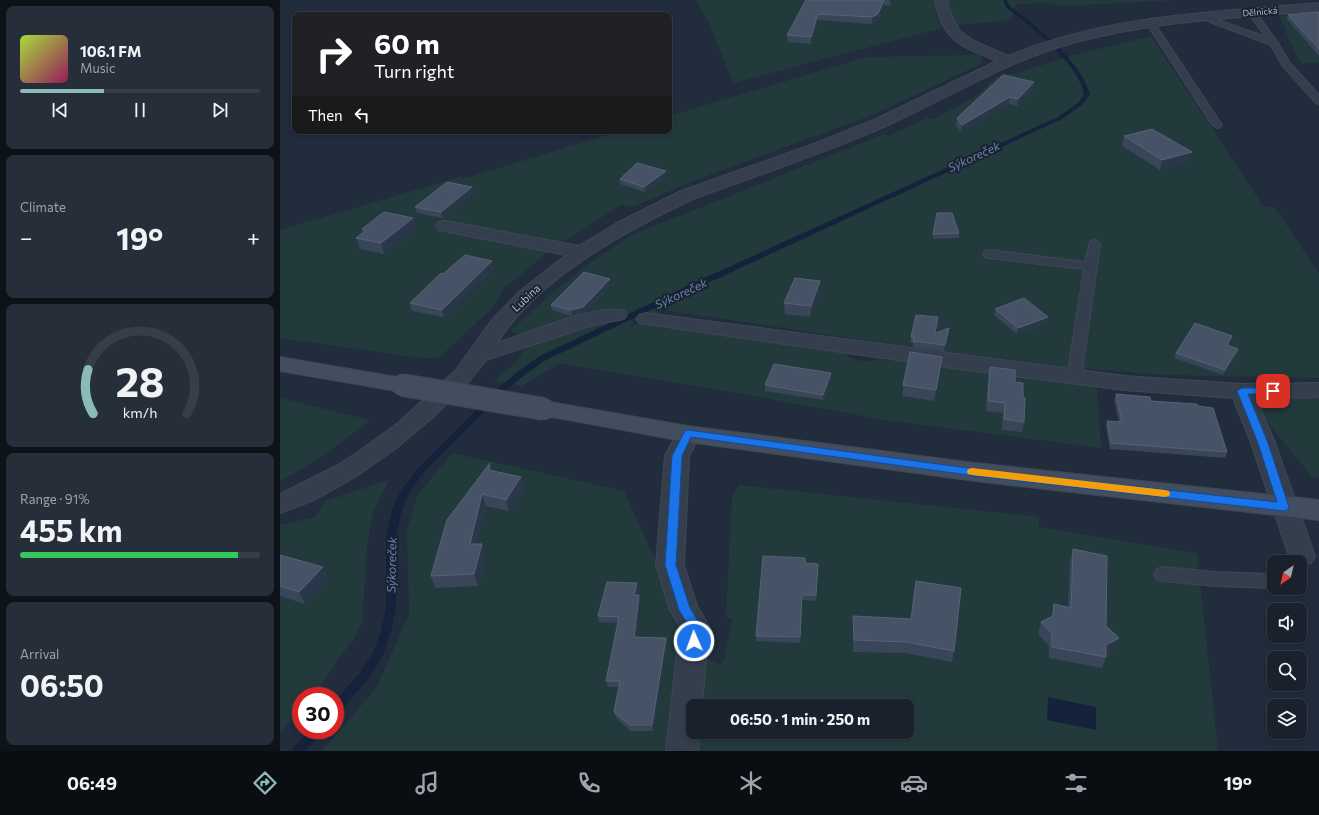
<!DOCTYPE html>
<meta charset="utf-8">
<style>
body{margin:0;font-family:Commissioner,sans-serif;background:#262e39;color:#f1f3f6;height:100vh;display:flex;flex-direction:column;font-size:15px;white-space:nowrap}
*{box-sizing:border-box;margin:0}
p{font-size:13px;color:#9fa3aa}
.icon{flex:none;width:22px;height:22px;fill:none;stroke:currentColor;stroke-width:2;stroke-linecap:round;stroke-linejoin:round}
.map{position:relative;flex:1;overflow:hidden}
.panel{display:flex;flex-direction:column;gap:6px;padding:6px;background:#0e1219;width:280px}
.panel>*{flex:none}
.hud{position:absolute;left:12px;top:12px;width:380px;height:122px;border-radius:8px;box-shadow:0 2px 6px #0003,0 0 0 1px #373e49;background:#202124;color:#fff;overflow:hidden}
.needle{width:26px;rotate:214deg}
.tools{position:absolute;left:987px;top:555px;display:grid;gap:8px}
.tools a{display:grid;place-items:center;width:40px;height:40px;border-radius:8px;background:#19212d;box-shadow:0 2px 6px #0003,0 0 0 1px #373e49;font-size:20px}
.speed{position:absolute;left:12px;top:687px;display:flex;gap:8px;font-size:20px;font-weight:700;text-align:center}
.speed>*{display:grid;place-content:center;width:52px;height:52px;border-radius:50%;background:#19212d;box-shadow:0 2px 6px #0003,0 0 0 1px #373e49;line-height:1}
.speed .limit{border:6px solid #d22;background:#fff;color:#111}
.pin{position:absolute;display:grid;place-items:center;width:34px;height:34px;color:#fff;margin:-17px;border-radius:8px;box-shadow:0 2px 6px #0006}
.me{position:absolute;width:44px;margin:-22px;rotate:358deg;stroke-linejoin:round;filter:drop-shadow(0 0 3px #0008)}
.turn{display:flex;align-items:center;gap:14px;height:84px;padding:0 16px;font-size:18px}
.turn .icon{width:52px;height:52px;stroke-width:2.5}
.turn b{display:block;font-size:28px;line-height:34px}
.then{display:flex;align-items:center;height:38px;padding:0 16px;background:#0003;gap:8px;font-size:15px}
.big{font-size:30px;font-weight:700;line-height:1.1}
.panel .card{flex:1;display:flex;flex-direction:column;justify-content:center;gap:6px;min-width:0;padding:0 14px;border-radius:8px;background:#262e39}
.panel .dial{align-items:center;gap:0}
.dial svg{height:104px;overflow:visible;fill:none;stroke:#373e49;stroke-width:7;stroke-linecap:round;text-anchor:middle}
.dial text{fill:#f1f3f6;stroke:none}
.song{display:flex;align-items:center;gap:12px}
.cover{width:48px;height:48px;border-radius:6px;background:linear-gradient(135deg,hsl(80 70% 55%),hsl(330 70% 35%))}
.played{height:4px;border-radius:2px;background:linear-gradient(90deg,#8bbbb9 35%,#373e49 35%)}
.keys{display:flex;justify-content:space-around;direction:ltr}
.heat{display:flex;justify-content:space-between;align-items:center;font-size:22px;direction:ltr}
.charge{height:6px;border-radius:3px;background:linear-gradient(90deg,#34c759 91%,#373e49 0)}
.trip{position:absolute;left:406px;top:699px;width:228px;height:40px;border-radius:8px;background:#19212d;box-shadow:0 2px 6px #0003,0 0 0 1px #373e49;font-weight:700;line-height:40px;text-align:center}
.tab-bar{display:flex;height:64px;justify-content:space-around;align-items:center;background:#0a0d12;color:#9fa3aa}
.tab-bar .icon{width:28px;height:28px}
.tab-bar .selected{color:#8bbbb9}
.tab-bar b{font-size:18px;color:#f1f3f6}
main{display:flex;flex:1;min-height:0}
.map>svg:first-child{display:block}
</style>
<main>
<section class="panel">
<div class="card">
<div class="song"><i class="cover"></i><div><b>106.1 FM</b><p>Music</p></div></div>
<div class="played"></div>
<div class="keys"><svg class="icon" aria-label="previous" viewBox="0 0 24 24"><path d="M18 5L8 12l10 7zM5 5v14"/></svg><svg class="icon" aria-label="pause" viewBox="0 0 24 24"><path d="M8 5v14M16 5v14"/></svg><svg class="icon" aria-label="next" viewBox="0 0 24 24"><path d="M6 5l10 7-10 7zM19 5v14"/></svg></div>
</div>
<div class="card"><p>Climate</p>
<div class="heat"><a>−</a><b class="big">19°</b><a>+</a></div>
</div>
<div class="card dial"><svg viewBox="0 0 100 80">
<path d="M14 69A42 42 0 1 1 86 69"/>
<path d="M14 69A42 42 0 0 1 10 35" stroke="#8bbbb9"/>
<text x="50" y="56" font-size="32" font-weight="700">28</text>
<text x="50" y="72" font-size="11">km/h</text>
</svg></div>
<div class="card"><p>Range · 91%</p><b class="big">455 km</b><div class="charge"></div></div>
<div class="card"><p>Arrival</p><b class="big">06:50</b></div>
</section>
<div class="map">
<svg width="1039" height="751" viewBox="0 0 1039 751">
<rect width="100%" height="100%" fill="#212c3c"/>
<!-- green -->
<path fill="#233a3d" d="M416,0h239l-1,3 3,16 5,9 -209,55 -23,-59z
M665,0h234l-118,6 -11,-3 -34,1 -4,13 -7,4 -51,4z
M1039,12v51h-18l-13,-26 -8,-21z
M871,36l112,170 10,1 7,8 39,59v104l-155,-3 -98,-8 -169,-22 -234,-35 -12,6 -32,-3 -45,5 -57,16 -6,-3c38,-36 77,-70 123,-97l251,-100 3,2 39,-18 5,1c14,-7 30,-14 44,-23 14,-10 17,-24 38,-22l60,-19z
M694,55h7v9l-111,52 -169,62 -69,29 -11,-2 -73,47 -45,37 -11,19 -53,50h-18l-141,-20v-108l180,-53 6,1 154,-47h49v-15l197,-59z
M335,318l20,3 -8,5c16,-6 49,3 66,5 50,7 101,15 151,22 10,9 25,10 37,6l216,27 4,62 -216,-28 -153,-28 -172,-29 -38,23 -27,-5 22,-20 7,-12 60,-25z
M1039,391v86h-7l-54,-67 9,-16z
M0,398l90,22c-28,23 -58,44 -90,61z
M172,453l172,38 39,86 7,39 16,23 -12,112h-352l55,-64 32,-73 -2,-82 10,-36z
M109,480l-16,32 -6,33 -5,79 -9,16 -16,21 -22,33 -2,2h-12v14l-21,23v-208l35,-8 11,-16z
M459,485l300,32v10l158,26 21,198h-522l2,-19h209v-26h-206l2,-49 18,8 3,-5 8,-41 -6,-2 6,-120z"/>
<!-- water -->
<path fill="#14233b" d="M768,697l48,10v23l-49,-10z"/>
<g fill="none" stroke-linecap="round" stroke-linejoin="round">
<!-- stream -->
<path fill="#14233b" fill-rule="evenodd" d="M723,0h4c3,9 13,13 20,19 22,19 55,46 63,75l-7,10 -21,15 -367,170 -149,71 -23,16 -20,17 -79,79 -14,19 -8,19 -6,26v72l-5,23 -9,27 -15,22 -28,33 -4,1v-13l24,-27 14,-21 8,-22 5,-23v-72l6,-26 9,-20 17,-22 79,-79 20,-17 23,-16 149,-71 369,-168 21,-15 5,-8c-6,-29 -41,-56 -62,-75 -7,-6 -17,-9 -19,-19z
M30,730h13l-2,4 -15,17h-14l2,-4z"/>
<defs>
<path id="lane" d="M969,11h6l23,32 11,19 30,33v9l-3,-1 -34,-38 -11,-20 -74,-28 4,-2h3l62,22 -18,-24z
M868,22h3l4,2 67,101 -2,2 -3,1 -5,-3 -65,-101z
M814,240l4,2 2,2 -17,121 1,12 -2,3 -5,2 -5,-2 -2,-3 -1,-12 15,-96 -95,-11 -4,-1 -2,-3 2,-3 4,-1 96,12 5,-20z
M883,567l52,5 59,2v14l-59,-2 -52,-5 -6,-2 -3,-5 3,-5z"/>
<path id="street" d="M656,0h12l-1,3 6,16 7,12 14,10 34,15c98,-41 207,-44 311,-53v8c-81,6 -164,10 -243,31 -67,18 -125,54 -188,83 -63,28 -130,50 -195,74 -68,32 -155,79 -196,144 30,-9 98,-40 127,-32l3,4 -3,4 -31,6 -107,35 -21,26 -33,32 -37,31 -40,28 -21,12 -22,12 -32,12v-19l58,-29 20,-13 40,-29 58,-53 35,-49 28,-29 47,-37 -127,-25 -3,-4 3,-4 6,-1 134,25 38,-23 64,-32 138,-49 55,-22 123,-59c-18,-8 -43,-15 -53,-34 -5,-7 -6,-16 -9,-24z
M366,313l479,63 117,8 77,-1v14l-63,1 19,45 40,113 -4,7 -11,3v-4h-8l-3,-6 -38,-113 -18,-45 -108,-8 -158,-20 -328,-47 -3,-4 3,-4z
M408,426l8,2 4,6 -11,22 -5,109 13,41 12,20 -7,80h-9v26h7l-2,19h-32l14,-123 -10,-18 -14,-45 9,-109 15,-28z"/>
<path id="secondary" d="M0,357l122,21 8,2 3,5 -3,5 -8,2 -122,-21z
M264,401l144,25 287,37 344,37v20l-344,-39 -287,-39 -152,-28 -3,-5 3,-5z"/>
</defs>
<!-- lane casing -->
<use href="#lane" stroke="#3e4755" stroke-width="2"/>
<!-- street casing -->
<use href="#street" stroke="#3e4755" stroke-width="2"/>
<!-- secondary casing -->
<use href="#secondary" stroke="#3e4755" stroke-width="2"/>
<!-- lane -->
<use href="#lane" fill="#353e4d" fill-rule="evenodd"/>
<!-- street -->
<use href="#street" fill="#353e4d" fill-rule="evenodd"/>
<!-- secondary -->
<use href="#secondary" fill="#434d60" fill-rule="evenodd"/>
<defs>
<path id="secondary-bridge" d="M122,385l142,24"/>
</defs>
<!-- secondary-bridge casing -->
<use href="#secondary-bridge" stroke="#3e4755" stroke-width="24" stroke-linecap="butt"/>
<!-- secondary-bridge -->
<use href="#secondary-bridge" stroke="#434d60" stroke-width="22"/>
</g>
<!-- wall -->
<path fill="#394659" d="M526,0h86l-2,6 -6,-1 -6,16 -6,3 -54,-4 -7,24 -24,-2v-7z
M1039,13v43l-32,-37 1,-4z
M754,82l-1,7 -16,17 -8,-2 -48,28 -5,-7 1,-7z
M844,136l68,16 -3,10 -29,8 -38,-24z
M386,176l-21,16 -25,-8v-5z
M192,187l2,5 -32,26 -25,-5 -2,-6z
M133,218l3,10 -32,26 -24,-5 -4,-11 7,-5 -1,-4z
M679,233v5l-26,1v-5z
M214,268l-50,49 -32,-6 -2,-8z
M540,281v11l-10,25 -25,-3 -1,-11z
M331,284l-27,29 -12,3 -20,-6 -1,-5z
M715,309l52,14 -30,11 -23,-19z
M669,328l-5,23 -31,-4v-4h-2v-6l25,-4z
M950,341l-2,5 10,3 -2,6 -13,20 -49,-17 2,-5z
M662,357l-8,44 -32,-5 1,-11z
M710,367l25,15 8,14 1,26 -2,10 -20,-2 1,-17 -17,-2 2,-34z
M551,379l-8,21 -58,-9v-6z
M836,394l35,7 47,5 29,46 -2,6 -115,-9 -4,-22 1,-6 12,1 -5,-22z
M212,471l29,6 3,12 -15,22 -23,-5 -10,38h6l3,11 -7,31 -43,2 -4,-12z
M793,549l33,77 13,12 -4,11 -9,5v3l-4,11 -53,-10v-12l-11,-12 3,-12 10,-5 3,-13 14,3 2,-46z
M0,555l48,23 -23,26 -25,-8z
M525,564h13l-2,37 -14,-1 -2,43 -44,-2v-5z
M358,589l-1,6h2l1,6 -4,37h30l1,6 -14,87h-22l-15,-13 -2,-6 5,-25h-11l-2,-6 12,-58 -19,-1 -1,-6z
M573,616l101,35 -2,11 -47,-9 -52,-1z"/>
<!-- shaded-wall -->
<path fill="#2a3649" d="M604,0v5l-6,16 -6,3v-7z
M610,0h2l-2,6z
M538,14v6l-7,24v-7z
M754,82l-1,7 -16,17 1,-7z
M730,97l-1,7 -48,28 1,-7z
M912,152l-3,10 -29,8 2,-10z
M386,171v5l-21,16 -1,-5z
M192,187l2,5 -32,26 -1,-6z
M133,218l3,10 -32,26 -3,-11z
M212,261l2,7 -50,49 -2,-7z
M330,279l1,5 -27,29 -12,3 -1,-6z
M540,281v11l-10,25 1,-11z
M768,317l-1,6 -30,11 1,-6z
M669,328l-1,6 -4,17 1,-6z
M952,336l-2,5 -5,10 2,-6z
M958,349l-2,6 -13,20 2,-5z
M551,373v6l-8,21v-5z
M210,463l3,11 -4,-4z
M241,477l3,12 -15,22 -3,-11z
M202,494l4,12 -13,50 -3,-12z
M202,544l3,11 -7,31 -4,-12z
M43,567l5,11 -23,26 -6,-12z
M357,583l1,6 -3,11 -1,-5z
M359,595l1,6 -5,42 -1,-6z
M386,638l1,6 -14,87 -1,-6z
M839,638l-4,11 -13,7 4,-11z"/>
<!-- building -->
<path fill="#465265" stroke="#566275" d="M526,0h78l-6,14 -6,3 -54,-3 -7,23 -24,-2z
M1038,12l1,1v36l-31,-34z
M723,75l31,7 -16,17 -8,-2 -48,28 -5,-7z
M872,129l40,23 -30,8 -38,-24z
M357,163l29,8 -22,16 -24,-8z
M167,182l25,5 -31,25 -26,-5z
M104,212l29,6 -32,25 -25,-5 10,-8 -4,-1z
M657,213h15l7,20 -26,1z
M185,255l27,6 -50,49 -32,-7 31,-30 2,1z
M304,272l26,7 -27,28 -12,3 -20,-5z
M515,278l25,3 -9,25 -27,-3z
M744,298l24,19 -30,11 -23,-19z
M636,315l22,2 -3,16 14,-5 -4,17 -32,-4 1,-4h-3z
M915,323l37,13 -5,9 11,4 -13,21 -49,-17z
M630,352l32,5 -6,33 -33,-5z
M494,364l57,9 -8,22 -58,-10z
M710,367l25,3v12l8,1v13l2,2 -1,24 -20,-3 1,-16 -17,-2z
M836,394l34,3 1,4 46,3 1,2 15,2 14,44 -116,-9 -4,-22 15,1z
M210,463l-1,7 32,7 -15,23 -24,-6 -12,50h12l-8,30 -43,2 16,-56z
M793,549l34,7 -1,70 13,12 -13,7v12l-54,-10v-13l-11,-12 12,-6 1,-12 17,4z
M0,555l43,12 -24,25 -19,-6z
M483,556l42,2v5l13,1 -2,31h-14l-2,42 -44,-1z
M636,581l45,7 -7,63 -48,-9 -52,-2 -1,-24 58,3z
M327,582l30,1 -3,12h5l-5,42 32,1 -14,87h-22l-16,-13 6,-31h-14l13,-64 -21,-1z"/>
<!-- route -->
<path fill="#1a73e8" stroke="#114b97" d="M962,388h31l4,3 -4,3h-25l20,49 21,64 -2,3 -3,1 -309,-35 -284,-39 -9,19 -6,109 14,43 11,18 -3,19 -4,1 -4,-1 -2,-4 1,-15 -10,-16 -14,-45 7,-109 13,-25 3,-1 287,39 302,33 -19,-59 -21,-52z"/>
<!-- slow -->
<path fill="#f59e0b" d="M692,468l193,22 4,1 1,3 -1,2 -4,1 -193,-22 -4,-1 -1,-2 1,-3z"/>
<g text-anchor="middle" stroke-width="4" stroke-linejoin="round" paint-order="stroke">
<!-- far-street labels -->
<g font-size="9" fill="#b0b9c8" stroke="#1a2331">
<text transform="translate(980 12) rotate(-5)" y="3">Dělnická</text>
</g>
<!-- street labels -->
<g font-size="11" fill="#b0b9c8" stroke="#1a2331">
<text transform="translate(246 298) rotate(-43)" y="4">Lubina</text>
</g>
<!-- water labels -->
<g font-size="12" font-style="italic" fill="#6782a9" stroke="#1a2331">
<text transform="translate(694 157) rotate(-25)" y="4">Sýkoreček</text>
<text transform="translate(401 294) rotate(-25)" y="4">Sýkoreček</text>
<text transform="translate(112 565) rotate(-89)" y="4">Sýkoreček</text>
</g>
</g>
</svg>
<div class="tools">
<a><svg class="needle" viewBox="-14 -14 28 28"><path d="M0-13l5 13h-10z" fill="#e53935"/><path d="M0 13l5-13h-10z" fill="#9fa3aa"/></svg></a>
<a><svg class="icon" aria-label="sound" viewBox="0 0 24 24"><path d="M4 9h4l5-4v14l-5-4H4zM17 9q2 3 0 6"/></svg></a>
<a><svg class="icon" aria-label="search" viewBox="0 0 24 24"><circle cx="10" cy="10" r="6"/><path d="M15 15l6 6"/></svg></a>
<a><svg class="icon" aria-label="layers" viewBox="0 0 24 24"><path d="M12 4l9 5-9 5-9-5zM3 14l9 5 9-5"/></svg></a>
</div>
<div class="speed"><div class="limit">30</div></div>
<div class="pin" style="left:993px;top:391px;background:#d93025"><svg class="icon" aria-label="arrive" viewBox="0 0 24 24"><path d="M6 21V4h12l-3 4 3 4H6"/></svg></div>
<svg class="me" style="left:414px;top:641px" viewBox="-20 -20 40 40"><circle r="17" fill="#1a73e8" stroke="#fff" stroke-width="3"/><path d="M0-11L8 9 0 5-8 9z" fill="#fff"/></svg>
<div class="trip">06:50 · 1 min · 250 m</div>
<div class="hud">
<div class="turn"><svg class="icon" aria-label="right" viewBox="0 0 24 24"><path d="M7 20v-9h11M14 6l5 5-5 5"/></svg><div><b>60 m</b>Turn right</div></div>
<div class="then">Then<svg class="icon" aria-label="left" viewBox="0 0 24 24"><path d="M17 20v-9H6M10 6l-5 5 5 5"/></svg></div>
</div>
</div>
</main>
<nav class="tab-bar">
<b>06:49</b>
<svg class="icon selected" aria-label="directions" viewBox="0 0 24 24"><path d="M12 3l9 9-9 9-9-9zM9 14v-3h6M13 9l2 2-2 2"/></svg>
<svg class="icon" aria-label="music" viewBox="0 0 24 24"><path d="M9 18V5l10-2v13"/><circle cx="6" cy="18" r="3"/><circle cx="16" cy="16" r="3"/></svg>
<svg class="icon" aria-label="phone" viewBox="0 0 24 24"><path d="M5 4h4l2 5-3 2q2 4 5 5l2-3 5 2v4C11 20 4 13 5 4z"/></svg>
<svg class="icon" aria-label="climate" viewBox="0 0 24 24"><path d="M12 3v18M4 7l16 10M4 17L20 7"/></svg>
<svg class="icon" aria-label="car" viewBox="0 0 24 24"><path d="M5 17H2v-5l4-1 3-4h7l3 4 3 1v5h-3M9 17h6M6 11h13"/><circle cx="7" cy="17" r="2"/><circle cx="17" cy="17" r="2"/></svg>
<svg class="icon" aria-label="filters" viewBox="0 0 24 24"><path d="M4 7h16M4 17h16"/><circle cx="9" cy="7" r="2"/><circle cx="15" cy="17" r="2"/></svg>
<b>19°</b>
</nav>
